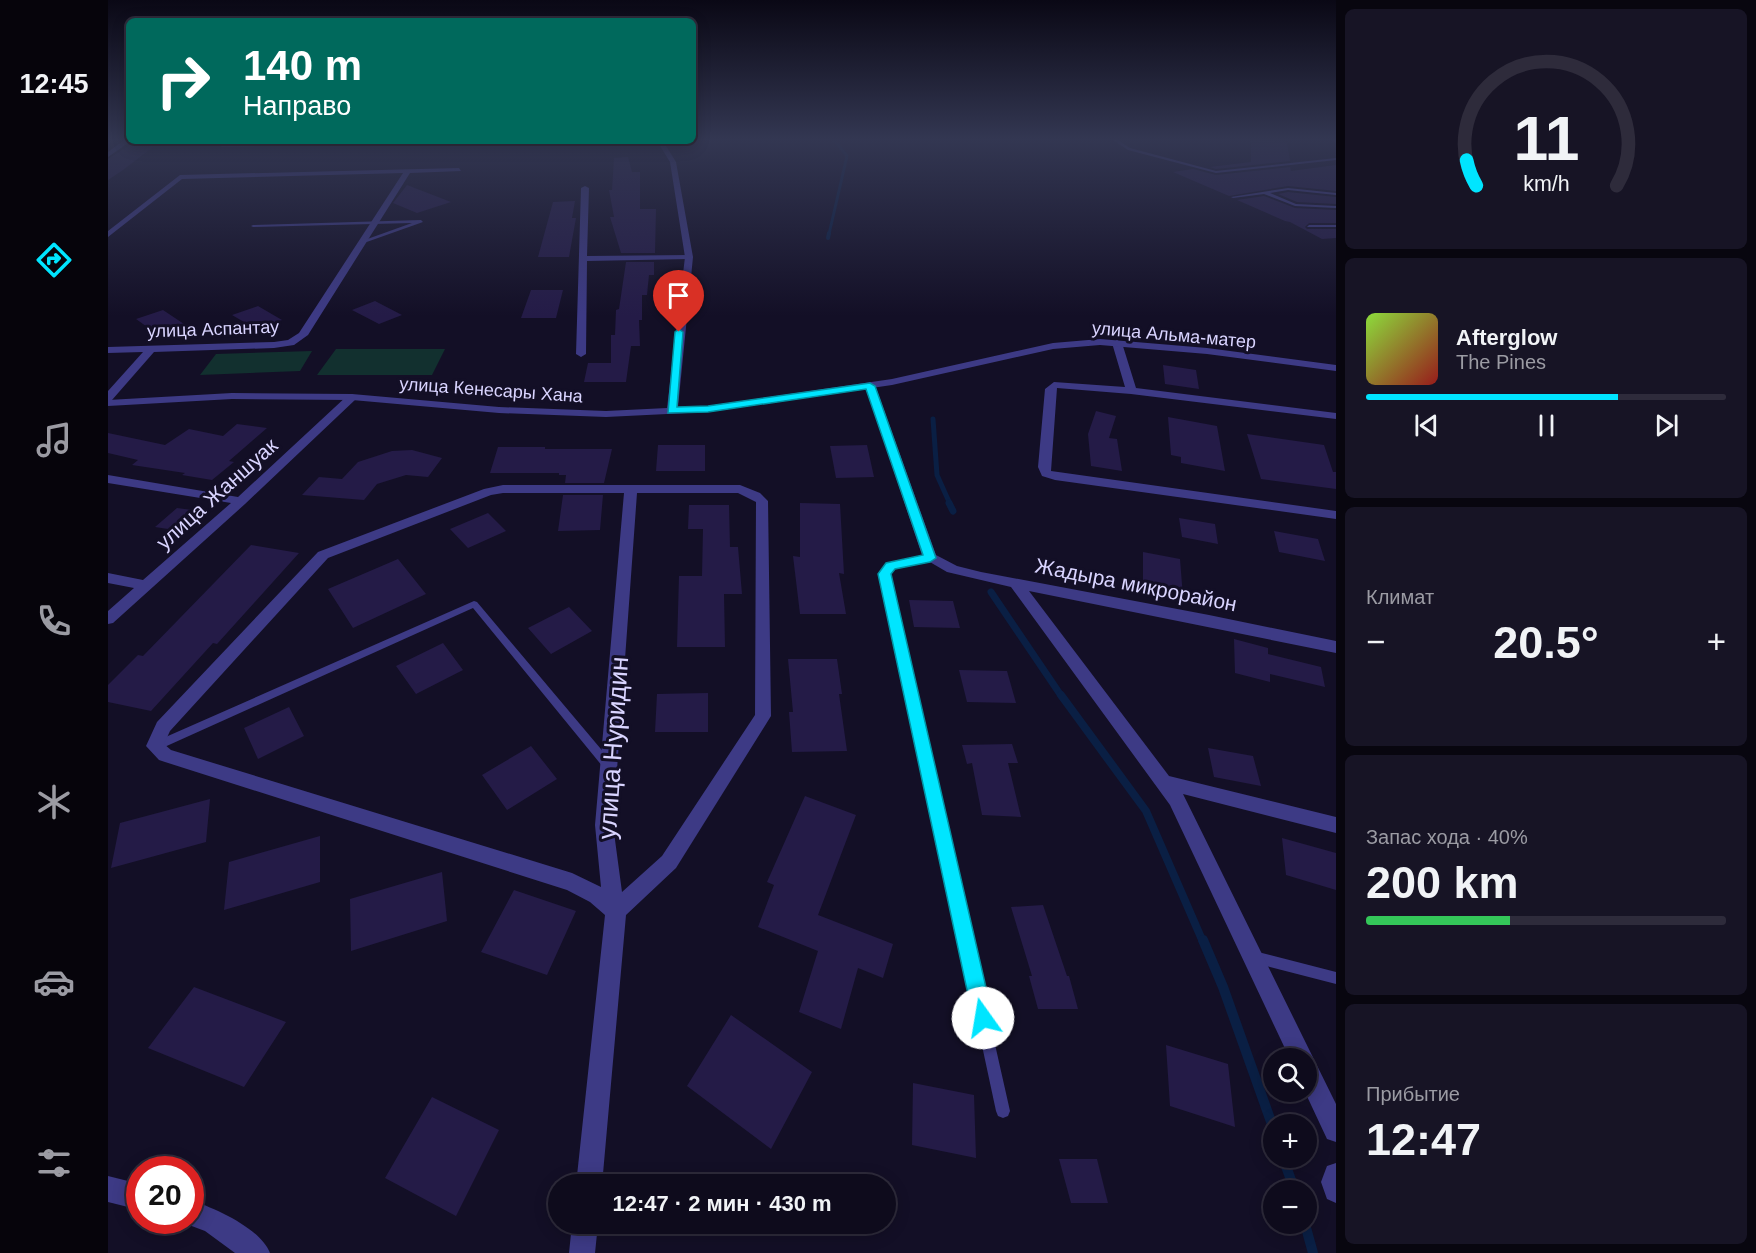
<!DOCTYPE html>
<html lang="ru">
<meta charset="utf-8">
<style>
body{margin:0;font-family:Helvetica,sans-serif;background:#171425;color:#f1f3f6;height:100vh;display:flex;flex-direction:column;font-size:22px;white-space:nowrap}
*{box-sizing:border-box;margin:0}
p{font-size:20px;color:#9b9ba3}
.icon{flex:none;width:33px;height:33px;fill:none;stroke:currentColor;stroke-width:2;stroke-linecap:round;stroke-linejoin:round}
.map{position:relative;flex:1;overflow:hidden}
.drawer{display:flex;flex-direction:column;gap:9px;padding:9px;background:#08060f;width:420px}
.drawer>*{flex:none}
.top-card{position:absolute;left:18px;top:18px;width:570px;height:126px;border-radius:9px;box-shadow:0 3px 15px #0003,0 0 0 2px #2e2b3b;background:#00695c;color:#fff;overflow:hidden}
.tools{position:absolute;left:1155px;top:1048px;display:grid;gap:12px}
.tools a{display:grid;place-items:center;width:54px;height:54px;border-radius:50%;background:#0e0b1c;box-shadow:0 3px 15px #0003,0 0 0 2px #2e2b3b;font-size:30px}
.speed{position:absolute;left:18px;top:1156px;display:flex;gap:12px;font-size:30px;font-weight:700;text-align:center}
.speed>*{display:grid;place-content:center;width:78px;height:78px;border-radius:50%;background:#0e0b1c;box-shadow:0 3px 15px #0003,0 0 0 2px #2e2b3b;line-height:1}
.speed .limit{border:9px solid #d22;background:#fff;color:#111}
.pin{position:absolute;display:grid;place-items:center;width:51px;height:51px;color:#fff;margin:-62px -26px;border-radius:50% 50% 50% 0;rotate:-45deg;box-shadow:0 0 6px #0007}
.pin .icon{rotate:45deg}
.me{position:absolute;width:66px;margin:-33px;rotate:347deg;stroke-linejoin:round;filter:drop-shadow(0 0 4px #0008)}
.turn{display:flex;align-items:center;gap:21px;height:126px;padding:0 18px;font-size:27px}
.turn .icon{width:78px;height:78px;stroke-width:2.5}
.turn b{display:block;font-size:42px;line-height:51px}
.big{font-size:45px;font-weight:600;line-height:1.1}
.drawer .tile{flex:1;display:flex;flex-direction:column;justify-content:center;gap:9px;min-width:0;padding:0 21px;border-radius:9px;background:#171425}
.drawer .dial{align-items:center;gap:0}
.dial svg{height:156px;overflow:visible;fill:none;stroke:#2e2b3b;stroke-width:7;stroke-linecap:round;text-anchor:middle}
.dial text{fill:#f1f3f6;stroke:none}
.song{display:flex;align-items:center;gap:18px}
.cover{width:72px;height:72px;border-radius:9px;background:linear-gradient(135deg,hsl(90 70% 55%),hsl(0 70% 35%))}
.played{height:6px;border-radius:3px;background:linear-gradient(90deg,#00e5ff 70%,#2e2b3b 70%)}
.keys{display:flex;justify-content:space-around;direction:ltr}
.heat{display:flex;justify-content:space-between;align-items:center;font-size:33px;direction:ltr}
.charge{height:9px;border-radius:4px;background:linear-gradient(90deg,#34c759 40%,#2e2b3b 0)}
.trip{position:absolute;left:440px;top:1174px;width:348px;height:60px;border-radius:30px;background:#0e0b1c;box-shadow:0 3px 15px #0003,0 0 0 2px #2e2b3b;font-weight:600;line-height:60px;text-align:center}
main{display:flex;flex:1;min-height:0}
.tabs{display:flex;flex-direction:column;width:108px;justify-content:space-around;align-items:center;background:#06040b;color:#9b9ba3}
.tabs .icon{width:42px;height:42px}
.tabs .on{color:#00e5ff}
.tabs b{font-size:27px;color:#f1f3f6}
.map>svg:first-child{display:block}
</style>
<main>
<nav class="tabs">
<b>12:45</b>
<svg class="icon on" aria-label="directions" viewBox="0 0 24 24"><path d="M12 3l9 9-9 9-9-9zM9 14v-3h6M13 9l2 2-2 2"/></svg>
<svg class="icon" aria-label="music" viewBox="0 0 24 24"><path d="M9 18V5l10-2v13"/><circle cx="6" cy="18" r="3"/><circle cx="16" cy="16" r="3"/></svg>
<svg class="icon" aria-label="phone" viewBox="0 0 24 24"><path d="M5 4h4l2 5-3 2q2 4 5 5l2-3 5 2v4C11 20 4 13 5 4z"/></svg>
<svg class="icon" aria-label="climate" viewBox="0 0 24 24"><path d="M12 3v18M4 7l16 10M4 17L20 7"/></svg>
<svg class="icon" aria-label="car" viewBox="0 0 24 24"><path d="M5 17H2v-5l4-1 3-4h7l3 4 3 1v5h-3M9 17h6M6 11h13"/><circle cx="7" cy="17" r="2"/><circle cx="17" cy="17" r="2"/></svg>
<svg class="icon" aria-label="filters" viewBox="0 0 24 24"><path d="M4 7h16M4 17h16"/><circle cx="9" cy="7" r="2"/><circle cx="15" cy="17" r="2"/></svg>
</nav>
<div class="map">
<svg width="1228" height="1253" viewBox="0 0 1228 1253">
<rect width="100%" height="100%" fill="#130f26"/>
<!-- green -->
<path fill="#12302f" d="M228,349h109l-13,26h-115z
M204,351l-12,20 -100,4 16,-21z"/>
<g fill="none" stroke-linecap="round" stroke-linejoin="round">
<!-- stream-far5 -->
<path stroke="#0a1f44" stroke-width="3" d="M721,234l18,-78 -13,-16"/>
<!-- stream-far4 -->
<path stroke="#0a1f44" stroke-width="4" d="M720,238l1,-5"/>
<!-- stream-far3 -->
<path stroke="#0a1f44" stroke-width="5" d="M825,419l4,56 13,29"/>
<!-- stream-far2 -->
<path stroke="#0a1f44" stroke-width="7" d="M841,503l4,8
M883,592l71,105"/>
<!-- stream-far1 -->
<path stroke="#0a1f44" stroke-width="8" d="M953,695l85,116 57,131"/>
<!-- stream -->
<path stroke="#0a1f44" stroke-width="10" d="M1095,940l20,47 51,143
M1175,1158l12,33
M1197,1224l8,29"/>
</g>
<!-- building -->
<path fill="#241b47" d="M1143,140l36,2 3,19 -74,8 -6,-2 41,-5z
M49,144l-34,26 -15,10v-21l22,-14z
M520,157l4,15h8v37h16l-1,44h-34l-11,-36h4l-5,-27h3l2,-32z
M1228,165v26l-48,-5 -59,10 -56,-24 20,-3 23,6 74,-8 1,4z
M299,185l44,17 -34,11 -24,-10z
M1180,192l48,5v7l-39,-2 -19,-8z
M1156,196l31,12 41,2v13h-27l-4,4 2,2h29v9l-14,1 -32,-17 -5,-1 -48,-21z
M467,201l-3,17h4l-7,39h-31l15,-55z
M518,262h28v13h-5l-2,20h-5v25h-3l1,26h-9l-5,36h-42l4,-19h23v-28h4l1,-25 3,-1z
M423,290h32l-7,28h-35z
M267,301l27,14 -23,9 -27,-14z
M150,306l24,14 -26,9 -24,-14z
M55,310l21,14 -27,10 -21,-15z
M1055,365l33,5 3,19 -34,-5z
M988,411l20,5 -7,22 8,1 5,32 -31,-5 -3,-32z
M1060,417l49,9 8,45 -44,-8v-6l-10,-2z
M129,424l30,4 -38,33 5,1 -22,18 -30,-5 3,-2 -53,-8 6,-5 -30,-7v-20l57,12 24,-16 34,7z
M1139,434l77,11 9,27h3v17l-75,-10z
M550,445h47v26h-49z
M759,445l7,32 -38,1 -6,-32z
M390,447h47v2h67l-8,34h-39l1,-8h-7v-2h-69z
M304,450l30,8 -14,19 -22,-2 -29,9 -13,16 -62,-5 17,-18 23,2 16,-17 34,-11z
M455,495h40l-3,35 -42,1z
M692,503l40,1 4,70 -5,-1 7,41h-46l-7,-58 7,1z
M581,505h40l1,42h8l4,47h-18l1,53h-48l2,-71h23l1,-47h-15z
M69,508l15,2v11l-11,10 -26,-4z
M380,513l18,18 -38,17 -18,-19z
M1071,518l36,6 3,20 -36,-7z
M1166,531l44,8 7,22 -46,-9z
M143,545l48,8 -82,91 -4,-1 -62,68 -43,-9v-17l30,-30 5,1z
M1035,552l37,7 3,38 -40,-8z
M290,559l28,35 -73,34 -25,-39z
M801,600l44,1 7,27 -46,-1z
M461,607l23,24 -41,23 -23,-26z
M1126,639l34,9v6l53,13 4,20 -55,-13v8l-35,-9z
M335,643l20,27 -47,24 -20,-28z
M680,659h49l5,35h-3l8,57 -55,1 -3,-40h4z
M851,670l48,1 9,32 -49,-1z
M600,693v39h-53l2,-38z
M181,707l15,29 -46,23 -14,-31z
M904,744l6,19h-10l13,54 -39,-2 -10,-52 -5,1 -5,-19z
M423,746l26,33 -50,31 -25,-35z
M1100,748l45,8 8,30 -47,-9z
M697,796l51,19 -38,100 75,29 -10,34 -25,-10 -17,61 -42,-17 19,-61 -60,-24 16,-42 -7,-3z
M102,799l-4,43 -95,26 9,-45z
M212,836v46l-96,28 5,-48z
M1174,838l54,15v37l-50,-15z
M334,872l5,49 -96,30 -1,-52z
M406,890l62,21 -29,64 -66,-23z
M935,905l24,71h2l9,33h-40l-9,-33h3l-21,-69z
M86,987l92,35 -42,65 -96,-39z
M623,1015l81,57 -41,77 -84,-63z
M1058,1045l62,19 7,63 -65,-21z
M805,1083l61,12 2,63 -64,-13z
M324,1097l67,33 -43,86 -71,-38z
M951,1159h38l11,44h-37z"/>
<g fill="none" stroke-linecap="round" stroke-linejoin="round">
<!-- service -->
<path fill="#3d3a85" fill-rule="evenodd" d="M1005,140h5l12,8 86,23 120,-13v2l-120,13 -88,-23z
M1224,140h4v2z
M117,141h4l-4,4 134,-4h72l-71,3 -139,3z
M1180,188l48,5v2l-48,-5 -18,3 26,11 40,2v2l-41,-2 -31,-12 -31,4 -2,-1z
M313,220l2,2 -62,22 -2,-1v-1l53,-19 -159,4 -2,-1 2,-1z
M1201,225h27v2h-29z
M822,555l3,1 1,2 -1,2 -40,8 -4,6 121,537 -2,5 -5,2 -5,-2 -2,-5 -115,-537 6,-10z
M366,601l3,1 134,159 1,3 -1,3 -4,1 -4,-1 -130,-159 -313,141 -4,1 -4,-1 -1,-3 1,-3z
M1146,951l82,21v12l-82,-21 -4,-2 -2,-4 2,-4z"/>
<!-- minor -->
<path fill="#3d3a85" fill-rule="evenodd" d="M16,140l7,1 -23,16v-5z
M351,168l2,3 -51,2 -102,162 -14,10 -20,3 -120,4 -42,48 -4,1v-10l35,-39 -35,1v-6l166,-5 14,-2 11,-7 104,-160 -221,6 -74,58v-6l72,-56z
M477,186l4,2 -2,68 102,-1 4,2 -4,2 -102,2 -1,93 -5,3 -5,-3 5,-166z
M1009,340l5,3 14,45 200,25v6l-205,-25 -74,-6 -6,83 285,40v8l-281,-39 -13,-4 -4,-9 7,-78 9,-7 71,5 -13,-44z
M762,382l5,3 61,170 21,11 24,6 228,43 127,26v12l-307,-62 140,185 167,41v16l-153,-39 153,310v38l-9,-3 -22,-47 1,-33h-16l-120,-254 -159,-218 -64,-15 -24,-14 -58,-173z
M244,394l5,3 -1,2 -111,105 -132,119 -5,1v-13l26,-23 -26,-5v-10l35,7 88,-77 -123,-20v-8l130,22 110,-102z
M395,485h237l20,8 8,8 3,215 -95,152 -50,47 -24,270h-26l29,-270 -15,-13 -23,-12 -402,-128 -6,-2 -13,-14 11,-24 161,-170 166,-63zM395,493h121l-29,332 6,62 -29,-14 -401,-123 -7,-6 6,-13 158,-173 163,-63zM529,493h101l18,9 -1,213 -93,141 -40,36 -9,-67z
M1228,1163v40l-9,-4 -6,-17 6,-16z
M464,1224h26l-3,29h-26z"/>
<!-- tertiary -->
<path fill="#3d3a85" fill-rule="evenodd" d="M549,141h6l13,21 17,95 -15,150 30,-1 184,-27 161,-36 47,-4 107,9 129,17v6l-129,-17 -107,-9 -47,4 -161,36 -184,27 -102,5 -107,-4 -147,-13 -120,-1 -124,7v-6l124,-7 120,1 147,13 107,4 61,-3 18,-151 -15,-95z
M0,1176l32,8v26l-32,-8z
M82,1200c25,8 70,28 80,53h-35l-30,-22 -24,-9 9,-1z"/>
</g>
<!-- sky -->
<linearGradient id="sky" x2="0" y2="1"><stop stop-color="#0a0815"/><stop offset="0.44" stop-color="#333752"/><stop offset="1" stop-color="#333752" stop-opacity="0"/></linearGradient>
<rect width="1228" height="316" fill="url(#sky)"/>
<!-- route -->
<path fill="#00e5ff" stroke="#0095a6" stroke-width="1.5" d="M571,329l4,3 -6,75 31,-1 162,-23 5,3 61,172 -6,4 -35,7 -4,5 102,444 -3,7 -7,3 -7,-3 -3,-7 -95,-444 8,-11 37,-8 -57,-166 -158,23 -40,1 7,-81z"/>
<g text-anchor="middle" stroke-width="6" stroke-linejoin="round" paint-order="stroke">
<!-- far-street labels -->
<g font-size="18" fill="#d9d4ff" stroke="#130f26">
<text transform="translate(105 329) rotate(-2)" y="6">улица Аспантау</text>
<text transform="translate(1066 335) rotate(5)" y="6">улица Альма-матер</text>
<text transform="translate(383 390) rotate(4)" y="6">улица Кенесары Хана</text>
</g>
<!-- street labels -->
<g font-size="21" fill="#d9d4ff" stroke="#130f26">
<text transform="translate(109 494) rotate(-42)" y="7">улица Жаншуак</text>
<text transform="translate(1028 585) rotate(11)" y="7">Жадыра микрорайон</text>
</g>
<!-- near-street labels -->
<g font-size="26" fill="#d9d4ff" stroke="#130f26">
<text transform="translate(505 748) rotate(-86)" y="9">улица Нуридин</text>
</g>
</g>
</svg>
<div class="tools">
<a><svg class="icon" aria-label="search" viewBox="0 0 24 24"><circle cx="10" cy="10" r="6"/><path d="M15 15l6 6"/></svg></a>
<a>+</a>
<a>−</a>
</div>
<div class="speed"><div class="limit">20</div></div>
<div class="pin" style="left:571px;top:332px;background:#d93025"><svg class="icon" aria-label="arrive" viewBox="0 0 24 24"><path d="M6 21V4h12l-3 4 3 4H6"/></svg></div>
<svg class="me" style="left:875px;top:1018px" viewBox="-20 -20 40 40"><circle r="19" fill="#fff"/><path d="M0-13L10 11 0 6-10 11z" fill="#00e5ff"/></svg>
<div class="trip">12:47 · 2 мин · 430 m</div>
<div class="top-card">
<div class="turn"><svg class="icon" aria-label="right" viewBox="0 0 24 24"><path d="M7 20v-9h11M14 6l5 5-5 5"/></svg><div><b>140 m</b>Направо</div></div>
</div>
</div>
<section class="drawer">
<div class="tile dial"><svg viewBox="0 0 100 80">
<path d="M14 69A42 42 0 1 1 86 69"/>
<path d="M14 69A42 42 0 0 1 9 56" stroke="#00e5ff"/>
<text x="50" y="56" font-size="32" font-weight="700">11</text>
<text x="50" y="72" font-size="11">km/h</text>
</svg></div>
<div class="tile">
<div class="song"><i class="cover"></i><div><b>Afterglow</b><p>The Pines</p></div></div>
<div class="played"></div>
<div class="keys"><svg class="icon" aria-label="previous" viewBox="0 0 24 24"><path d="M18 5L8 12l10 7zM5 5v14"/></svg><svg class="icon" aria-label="pause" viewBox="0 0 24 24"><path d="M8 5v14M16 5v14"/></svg><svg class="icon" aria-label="next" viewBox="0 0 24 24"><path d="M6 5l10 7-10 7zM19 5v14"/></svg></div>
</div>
<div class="tile"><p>Климат</p>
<div class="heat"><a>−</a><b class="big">20.5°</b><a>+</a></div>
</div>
<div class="tile"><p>Запас хода · 40%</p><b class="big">200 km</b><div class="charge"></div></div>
<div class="tile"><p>Прибытие</p><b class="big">12:47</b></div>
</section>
</main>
